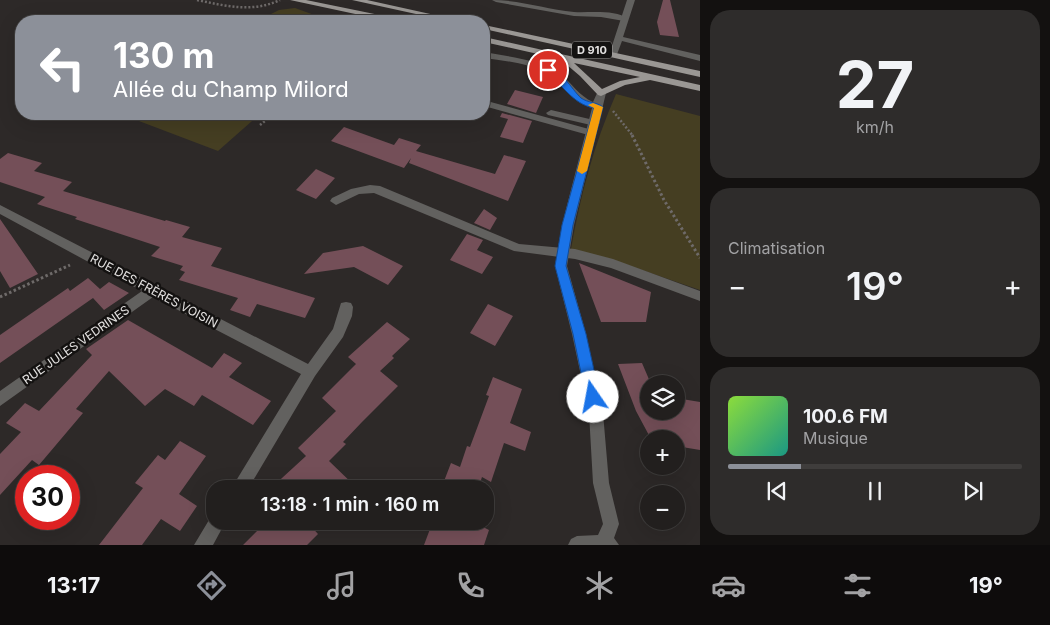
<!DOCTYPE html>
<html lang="fr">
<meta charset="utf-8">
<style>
body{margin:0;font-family:Inter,sans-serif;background:#2e2c2b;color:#f1f3f6;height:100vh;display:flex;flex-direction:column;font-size:19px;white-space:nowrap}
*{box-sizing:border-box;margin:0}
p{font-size:16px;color:#a2a2a4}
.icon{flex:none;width:28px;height:28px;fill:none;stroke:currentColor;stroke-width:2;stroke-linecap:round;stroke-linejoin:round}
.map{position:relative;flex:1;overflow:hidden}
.drawer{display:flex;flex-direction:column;gap:10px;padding:10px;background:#131110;width:350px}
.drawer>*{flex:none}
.guide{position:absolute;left:15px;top:15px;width:475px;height:105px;border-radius:20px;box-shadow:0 5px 20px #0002,0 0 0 1px #3f3d3c;background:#8c9099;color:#fff;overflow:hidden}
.tools{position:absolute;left:640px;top:375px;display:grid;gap:10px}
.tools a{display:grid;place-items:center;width:45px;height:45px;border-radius:50%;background:#221f1e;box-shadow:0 5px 20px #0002,0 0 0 1px #3f3d3c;font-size:25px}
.speed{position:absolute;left:15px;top:465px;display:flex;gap:10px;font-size:25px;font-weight:700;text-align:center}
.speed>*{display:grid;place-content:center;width:65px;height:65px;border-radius:50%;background:#221f1e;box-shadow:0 5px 20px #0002,0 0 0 1px #3f3d3c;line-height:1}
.speed .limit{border:8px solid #d22;background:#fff;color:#111}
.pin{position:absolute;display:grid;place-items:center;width:42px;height:42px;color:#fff;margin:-21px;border:2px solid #fff;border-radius:50%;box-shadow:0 1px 5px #0007}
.me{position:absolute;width:55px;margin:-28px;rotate:348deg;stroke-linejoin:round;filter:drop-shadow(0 0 4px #0008)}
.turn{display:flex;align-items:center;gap:18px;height:105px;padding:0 15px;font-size:22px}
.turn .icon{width:65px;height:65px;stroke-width:2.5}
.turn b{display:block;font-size:35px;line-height:42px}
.big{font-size:38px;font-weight:600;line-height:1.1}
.drawer .card{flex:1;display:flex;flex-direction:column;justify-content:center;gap:8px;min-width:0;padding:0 18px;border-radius:20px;background:#2e2c2b}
.drawer .dial{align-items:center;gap:0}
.dial b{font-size:65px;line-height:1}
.song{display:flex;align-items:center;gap:15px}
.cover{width:60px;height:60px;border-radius:8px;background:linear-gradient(135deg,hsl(90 70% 55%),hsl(170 70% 35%))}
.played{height:5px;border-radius:2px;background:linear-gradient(90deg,#8c9099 25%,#3f3d3c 25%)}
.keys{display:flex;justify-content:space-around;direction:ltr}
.heat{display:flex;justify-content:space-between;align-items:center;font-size:28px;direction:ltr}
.trip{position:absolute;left:206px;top:480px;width:288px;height:50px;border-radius:20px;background:#221f1e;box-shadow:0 5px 20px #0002,0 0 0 1px #3f3d3c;font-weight:600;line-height:50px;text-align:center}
.dock{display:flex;height:80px;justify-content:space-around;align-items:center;background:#0e0c0c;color:#a2a2a4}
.dock .icon{width:35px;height:35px}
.dock .selected{color:#8c9099}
.dock b{font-size:22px;color:#f1f3f6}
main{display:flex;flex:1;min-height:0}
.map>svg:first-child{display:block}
</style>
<main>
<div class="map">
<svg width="700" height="545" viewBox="0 0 700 545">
<rect width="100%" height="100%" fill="#2d2928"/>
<!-- green -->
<path fill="#453e22" d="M295,8l36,13h-101l5,-7h36l8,-4z
M616,94l84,22v174l-93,-32 -36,-9c9,-52 23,-105 45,-155z
M136,114h124l-42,37 -87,-33z"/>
<!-- building -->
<path fill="#744f58" d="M663,0h7l9,37 -19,-2 -3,-13z
M515,90l28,7 -7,16 -29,-9z
M502,113l30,8 -9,22 -23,-6 8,-18 -8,-2z
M344,127l50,18 5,-7 22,7 -5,6 79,23 9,-19 22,6 -18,40 -99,-38 2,-5 -7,10 -73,-27z
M8,153l34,10 -8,8 38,11 -9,9 102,30 1,-1 24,7 -8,10 40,11 -11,18 104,32 -10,20 -48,-14 -7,13 -20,-7 8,-12 -59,-18 6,-8 -5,-2 3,-4 -32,-10 9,-9 -85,-28 2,-2 -40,-13 8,-7 -45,-15v-23z
M316,169l19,9 -19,21 -20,-9z
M484,209l13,9 -7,12 -16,-7z
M0,219l38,55 -28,14 -10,-17z
M467,234l16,6 -6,10 16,7 -11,17 -32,-14z
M363,246l40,20 -15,19 -34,-18 -50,7 19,-21z
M579,263l72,29 -5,30h-45z
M88,278l12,11 9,-7 20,11 -25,17 -11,-12 -93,65v-28l68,-47 2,3z
M488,304l25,12 -18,30 -25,-13z
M128,320l84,48 12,-15 18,10 -13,14 42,24 -18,24 -51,-30 -8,11 -29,-17 -20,17 -36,-35 -33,38 7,4 -44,52 -7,-5 -32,35v-41l21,-22 -15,-9 19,-20 14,8 53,-56 -6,-6z
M387,322l23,17 -18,17 2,2 -14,13 18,15 -36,36 -19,20 3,2 -17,17 29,28h-88l36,-33 -8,-8 38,-37 -14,-13 34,-34 -8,-7z
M642,363l9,21h-2v27h27v-13l24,4v48l-24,-4v-7h-25l-15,-28 -18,-47z
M493,377l29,12 -12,34 21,9 -6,19 -21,-8 -13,39 -9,-5 -4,12h-37l10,-26 9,4 7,-21 3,1 19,-51 -3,-1z
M180,441l26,15 -27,38 18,12 -17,25 -19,-12 -19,26h-43l44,-57 -8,-5 23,-28 7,5z
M267,521h39l12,13 -11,11h-64z
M433,521h38l18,9 -5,15h-60z"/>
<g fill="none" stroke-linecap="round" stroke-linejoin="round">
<!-- path-far1 -->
<path stroke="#6e6a69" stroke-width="2.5" stroke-dasharray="2 2" stroke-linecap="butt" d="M197,0c29,6 55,13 83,0
M613,111l20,25
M260,125l14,-11"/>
<!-- path -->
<path stroke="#6e6a69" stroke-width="3" stroke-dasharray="2.5 2.5" stroke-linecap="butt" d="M632,135l32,65 36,58
M0,297l70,-32"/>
<!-- service -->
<path fill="#62615f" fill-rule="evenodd" d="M492,0c28,0 54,9 82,12 16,1 41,-3 54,7l-4,2 -23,-4 -27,-1 -78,-14z
M487,101l109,30 1,2 -5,3 -108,-30v-4z
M551,110l47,11 2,2 -5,3 -47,-11 -2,-2z
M370,185l10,1 139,58 56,5 38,10 87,32v10l-89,-33 -36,-9 -61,-8 -140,-58 -15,1 -23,11 -6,-4 2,-3 19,-9z"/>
<!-- minor -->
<path fill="#62615f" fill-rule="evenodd" d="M627,0h8l-12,37 77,18v6l-78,-20 -6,16h-6l-1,-2z
M484,52c26,5 54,7 76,22 12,9 19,22 33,28l5,-11 3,-1 5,3 -32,132 -7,41 19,68 17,79 6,70 10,41 -5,14 5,7h-51l3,-6 6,-3 21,-1 5,-11 -10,-41 -4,-70 -17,-79 -17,-68 7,-41 30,-117c-19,-6 -27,-23 -43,-33 -20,-12 -43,-14 -65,-17z
M0,205l308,159 25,-35 8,-26 5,-1 5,1 2,4 -1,9 -9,21 -28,39 -67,113h-17l70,-115 -148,-77 -153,109v-15l142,-100 -142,-77z
M215,514v7h11l-13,24h-19l18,-30z"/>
<!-- primary -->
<path fill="#9a9794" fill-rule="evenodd" d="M290,0h16l93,19 4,2h-15z
M352,0h15l95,21h-14z
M484,25l216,46v6l-216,-48z
M484,37l216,48v6l-50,-11 -25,5 -24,11 -3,-1 -18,-19 -20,-17 -76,-17zM574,63l66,14 -20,4 -18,8z"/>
</g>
<!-- route -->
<path fill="#1a73e8" stroke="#114b97" d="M545,69c16,-2 26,20 36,29 7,5 16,4 22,9l-30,118 -7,41 20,68 14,63 -2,5 -5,1 -5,-1 -2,-5 -13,-63 -18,-68 7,-41 32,-117c-22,-4 -31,-24 -49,-36z"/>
<!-- slow -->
<path fill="#f59e0b" d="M593,103l10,4 -16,64 -5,3 -5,-3 17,-63 -6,-3z"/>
<g text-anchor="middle" stroke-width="5" stroke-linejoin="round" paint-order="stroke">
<!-- shield labels -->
<rect fill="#141211" stroke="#a6a4a3" stroke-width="1" x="572" y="41.5" width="40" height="17" rx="4"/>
<g font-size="11" font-weight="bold" fill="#e4e2e1">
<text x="592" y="54">D 910</text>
</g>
<!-- street labels -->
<g font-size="12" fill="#e4e2e1" stroke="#141211">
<text transform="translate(154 291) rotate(28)" y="4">RUE DES FRÈRES VOISIN</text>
<text transform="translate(76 345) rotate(-35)" y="4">RUE JULES VEDRINES</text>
</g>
</g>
</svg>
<div class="tools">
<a><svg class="icon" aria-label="layers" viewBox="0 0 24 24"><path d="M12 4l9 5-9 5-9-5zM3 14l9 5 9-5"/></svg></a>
<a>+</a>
<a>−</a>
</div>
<div class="speed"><div class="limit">30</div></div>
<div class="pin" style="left:548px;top:70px;background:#d93025"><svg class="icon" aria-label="arrive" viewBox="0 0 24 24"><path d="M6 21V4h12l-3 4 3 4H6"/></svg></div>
<svg class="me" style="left:593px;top:397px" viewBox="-20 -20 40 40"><circle r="19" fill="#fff"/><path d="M0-13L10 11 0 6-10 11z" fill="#1a73e8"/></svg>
<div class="trip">13:18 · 1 min · 160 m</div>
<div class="guide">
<div class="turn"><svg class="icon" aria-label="left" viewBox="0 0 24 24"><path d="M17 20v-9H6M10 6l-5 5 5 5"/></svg><div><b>130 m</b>Allée du Champ Milord</div></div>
</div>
</div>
<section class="drawer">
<div class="card dial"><b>27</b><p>km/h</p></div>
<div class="card"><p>Climatisation</p>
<div class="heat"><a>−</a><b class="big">19°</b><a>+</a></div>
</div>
<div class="card">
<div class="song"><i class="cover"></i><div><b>100.6 FM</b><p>Musique</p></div></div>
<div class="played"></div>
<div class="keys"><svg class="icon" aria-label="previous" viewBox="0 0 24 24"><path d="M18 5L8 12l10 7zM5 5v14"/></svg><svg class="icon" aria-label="pause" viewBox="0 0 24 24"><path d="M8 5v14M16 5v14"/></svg><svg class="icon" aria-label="next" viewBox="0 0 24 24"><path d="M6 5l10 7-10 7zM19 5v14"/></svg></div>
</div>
</section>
</main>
<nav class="dock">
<b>13:17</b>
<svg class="icon selected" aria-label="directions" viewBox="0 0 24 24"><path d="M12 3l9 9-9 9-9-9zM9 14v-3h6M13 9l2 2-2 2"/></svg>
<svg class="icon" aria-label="music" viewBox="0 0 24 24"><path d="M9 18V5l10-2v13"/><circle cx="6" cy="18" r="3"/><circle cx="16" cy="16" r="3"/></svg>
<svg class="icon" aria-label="phone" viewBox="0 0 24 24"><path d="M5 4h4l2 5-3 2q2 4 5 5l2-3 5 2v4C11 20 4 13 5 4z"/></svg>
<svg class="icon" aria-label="climate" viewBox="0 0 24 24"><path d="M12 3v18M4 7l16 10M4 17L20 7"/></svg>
<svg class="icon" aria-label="car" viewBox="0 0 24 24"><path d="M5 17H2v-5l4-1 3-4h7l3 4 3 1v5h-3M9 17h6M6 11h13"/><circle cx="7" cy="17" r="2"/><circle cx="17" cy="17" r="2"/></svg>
<svg class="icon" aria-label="filters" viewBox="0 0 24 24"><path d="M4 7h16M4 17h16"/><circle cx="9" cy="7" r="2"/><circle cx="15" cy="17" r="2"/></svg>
<b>19°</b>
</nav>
